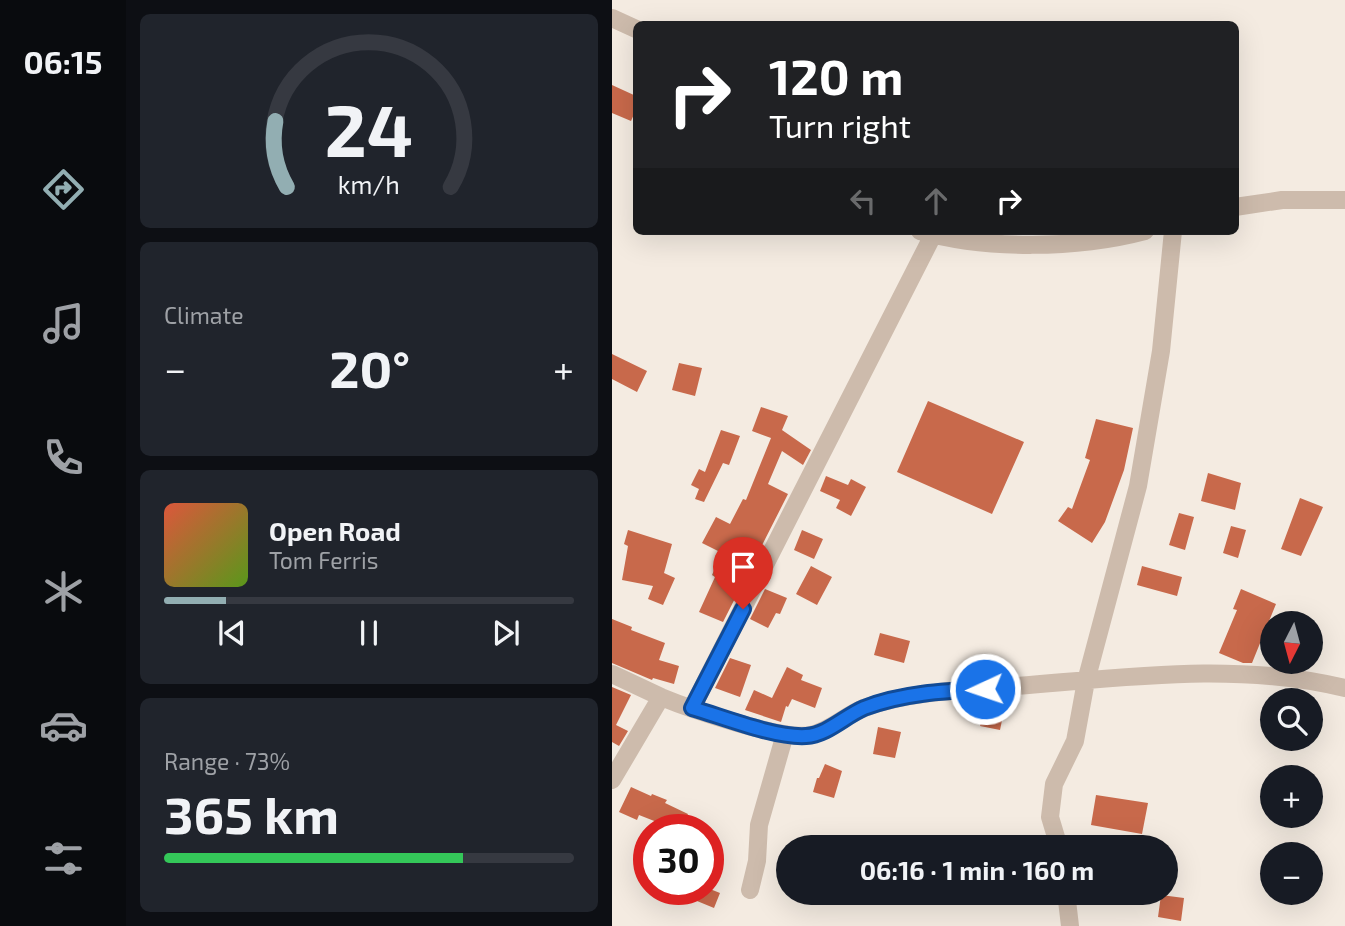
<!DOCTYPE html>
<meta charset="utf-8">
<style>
body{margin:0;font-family:"Exo 2",sans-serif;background:#20242c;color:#f1f3f6;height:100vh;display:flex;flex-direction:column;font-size:26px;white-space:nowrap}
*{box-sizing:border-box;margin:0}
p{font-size:23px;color:#9ea1a6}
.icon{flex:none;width:38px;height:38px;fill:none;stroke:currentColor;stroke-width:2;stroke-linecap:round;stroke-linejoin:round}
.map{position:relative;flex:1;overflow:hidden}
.details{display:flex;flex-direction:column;gap:14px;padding:14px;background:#0d0f14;width:486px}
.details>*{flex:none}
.hud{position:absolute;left:21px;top:21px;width:606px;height:214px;border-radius:10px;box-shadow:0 7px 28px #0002;background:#202124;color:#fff;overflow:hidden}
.needle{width:46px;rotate:186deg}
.controls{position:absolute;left:648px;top:611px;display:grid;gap:14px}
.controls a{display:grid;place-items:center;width:63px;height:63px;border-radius:50%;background:#171b24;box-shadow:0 7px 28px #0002;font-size:35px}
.speed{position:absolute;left:21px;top:814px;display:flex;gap:14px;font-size:35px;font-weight:700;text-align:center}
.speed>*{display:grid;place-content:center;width:91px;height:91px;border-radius:50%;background:#171b24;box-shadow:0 7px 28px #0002;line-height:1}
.speed .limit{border:10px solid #d22;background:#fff;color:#111}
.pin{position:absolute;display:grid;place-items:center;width:60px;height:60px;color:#fff;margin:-72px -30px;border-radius:50% 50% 50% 0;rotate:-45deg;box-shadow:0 0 7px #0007}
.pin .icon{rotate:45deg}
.me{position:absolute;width:77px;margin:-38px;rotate:267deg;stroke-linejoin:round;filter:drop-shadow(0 0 5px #0008)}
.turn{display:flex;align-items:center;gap:24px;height:147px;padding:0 21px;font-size:32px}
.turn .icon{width:91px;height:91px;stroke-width:2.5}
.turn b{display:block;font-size:49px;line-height:60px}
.lanes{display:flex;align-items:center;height:66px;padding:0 21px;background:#0003;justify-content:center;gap:35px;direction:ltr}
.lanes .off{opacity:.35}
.big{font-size:52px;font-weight:700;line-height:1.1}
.details .card{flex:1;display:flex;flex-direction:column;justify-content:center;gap:10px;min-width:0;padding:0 24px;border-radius:10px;background:#20242c}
.details .dial{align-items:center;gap:0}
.dial svg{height:182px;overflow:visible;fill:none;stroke:#363941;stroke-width:7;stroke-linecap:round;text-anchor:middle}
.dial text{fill:#f1f3f6;stroke:none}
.song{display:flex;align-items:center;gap:21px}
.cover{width:84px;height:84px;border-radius:10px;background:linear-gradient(135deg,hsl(10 70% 55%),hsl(90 70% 35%))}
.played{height:7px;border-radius:4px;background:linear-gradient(90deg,#92aeb2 15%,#363941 15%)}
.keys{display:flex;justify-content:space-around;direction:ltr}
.heat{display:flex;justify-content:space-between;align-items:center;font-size:38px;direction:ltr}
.charge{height:10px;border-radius:5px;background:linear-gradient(90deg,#34c759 73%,#363941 0)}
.trip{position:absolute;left:164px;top:835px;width:402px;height:70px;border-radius:35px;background:#171b24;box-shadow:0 7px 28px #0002;font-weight:700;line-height:70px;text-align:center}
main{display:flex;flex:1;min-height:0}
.tabs{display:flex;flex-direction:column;width:126px;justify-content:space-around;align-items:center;background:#090b0e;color:#9ea1a6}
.tabs .icon{width:49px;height:49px}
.tabs .current{color:#92aeb2}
.tabs b{font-size:32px;color:#f1f3f6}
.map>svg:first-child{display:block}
</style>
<main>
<nav class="tabs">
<b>06:15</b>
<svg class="icon current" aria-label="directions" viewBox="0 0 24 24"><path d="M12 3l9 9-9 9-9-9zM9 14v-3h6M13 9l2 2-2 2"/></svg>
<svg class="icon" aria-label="music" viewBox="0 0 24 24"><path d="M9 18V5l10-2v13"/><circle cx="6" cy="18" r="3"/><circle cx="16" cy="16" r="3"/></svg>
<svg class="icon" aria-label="phone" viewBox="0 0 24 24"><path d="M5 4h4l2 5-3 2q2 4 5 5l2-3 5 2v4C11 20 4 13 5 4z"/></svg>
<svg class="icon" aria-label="climate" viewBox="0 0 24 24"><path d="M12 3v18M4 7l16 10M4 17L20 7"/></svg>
<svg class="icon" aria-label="car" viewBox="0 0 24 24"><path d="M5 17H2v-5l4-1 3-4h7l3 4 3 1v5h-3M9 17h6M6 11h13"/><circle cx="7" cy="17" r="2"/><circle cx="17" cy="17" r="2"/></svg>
<svg class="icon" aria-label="filters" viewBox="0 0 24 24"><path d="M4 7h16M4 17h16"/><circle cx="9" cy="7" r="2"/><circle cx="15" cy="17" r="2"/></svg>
</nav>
<section class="details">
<div class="card dial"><svg viewBox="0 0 100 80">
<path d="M14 69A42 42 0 1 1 86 69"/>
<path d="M14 69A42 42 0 0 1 9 40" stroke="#92aeb2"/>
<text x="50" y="56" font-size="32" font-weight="700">24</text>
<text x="50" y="72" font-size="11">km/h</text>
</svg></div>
<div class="card"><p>Climate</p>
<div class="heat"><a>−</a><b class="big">20°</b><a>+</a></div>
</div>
<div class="card">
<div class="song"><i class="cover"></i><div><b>Open Road</b><p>Tom Ferris</p></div></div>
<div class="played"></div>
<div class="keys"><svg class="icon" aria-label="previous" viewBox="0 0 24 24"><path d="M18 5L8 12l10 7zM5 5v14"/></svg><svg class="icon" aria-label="pause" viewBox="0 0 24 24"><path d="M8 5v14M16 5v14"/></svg><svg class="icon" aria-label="next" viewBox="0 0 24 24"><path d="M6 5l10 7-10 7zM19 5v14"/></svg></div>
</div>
<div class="card"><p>Range · 73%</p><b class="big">365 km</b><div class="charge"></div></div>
</section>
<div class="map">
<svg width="733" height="926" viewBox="0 0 733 926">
<rect width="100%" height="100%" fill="#f4ebe1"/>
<!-- building -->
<path fill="#c8694b" d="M0,85l24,11v14l-5,11 -19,-8z
M0,354l35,17 -10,21 -25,-13z
M67,363l23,5 -7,28 -23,-6z
M316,401l96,41 -32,72 -95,-42z
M149,407l27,9 -6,14 29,20 -8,15 -21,-14 -14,33 20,10 -65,128 -24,-10 16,-35 -3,-2 10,-22 -20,-10 14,-26 14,7 13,-25 3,1 25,-62 -19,-7z
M484,419l37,9 -9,42 -19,52 -13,21 -34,-22 10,-14 4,2 18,-49 -5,-2z
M109,430l19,6 -11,29 -6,-2 -19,39 -9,-3 4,-10 -8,-4 8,-16 6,3z
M596,473l33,10 -6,27 -34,-9z
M214,476l22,9 3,-6 15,8 -15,29 -15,-8 4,-8 -20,-9z
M688,498l23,9 -22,49 -20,-7z
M567,513l15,4 -9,33 -16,-5z
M619,526l15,4 -8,28 -15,-5z
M16,530l44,14 -8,29 11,5 -12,27 -15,-6 5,-13 -31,-6 6,-34 -4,-2z
M190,530l21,9 -9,20 -20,-9z
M199,566l21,11 -15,28 -21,-11z
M530,566l40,11 -5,19 -40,-11z
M153,589l22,9 -7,16 -4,-1 -8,15 -18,-9z
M629,589l35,15 -24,59h-9l-24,-10 18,-43 -4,-1z
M0,619l20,8 -1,3 34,13 -6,17 20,6 -5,18 -21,-6 -1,2 -40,-17z
M268,633l30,8 -6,22 -30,-8z
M118,658l21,7 -11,32 -25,-9z
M175,667l16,8 -2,5 21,8 -7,20 -23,-9 -4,8 -2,-1 -5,16 -36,-12 9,-20 18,8z
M0,687l19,8 -15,30 12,6 -9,15 -7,-4z
M387,699l7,2 -6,29 -20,-4 6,-26z
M266,727l23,5 -6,26 -22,-4z
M213,764l17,7 -8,27 -21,-6 4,-14h2z
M19,787l20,9 1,-2 15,6 -2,3 23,11 -8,16h-15l2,-4 -28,-11 -2,5 -18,-8z
M484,795l52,8 -6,31 -51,-9z
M91,889h7l10,4 -6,15 -17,-7z
M549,895l23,3 -3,23 -23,-4z"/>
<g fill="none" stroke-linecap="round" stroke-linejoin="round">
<!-- minor -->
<path stroke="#cdbbac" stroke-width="18" d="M0,18l24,11
M623,207l47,-7h63
M308,231c67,19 157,18 225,0
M0,674l49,23
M80,708l241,-473
M0,780l49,-83c29,12 123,44 150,38 19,-4 35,-20 53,-27 30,-11 63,-15 94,-18 129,-6 260,-33 387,-2
M447,847l-9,-30 4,-33 21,-43 11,-60 52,-195 23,-135 12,-120
M138,890l7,-29 2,-36 26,-91
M454,892l4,34"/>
</g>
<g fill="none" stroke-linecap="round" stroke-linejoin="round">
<defs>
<path id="route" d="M131,609l-51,99c31,9 83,30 114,28 21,-1 39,-20 58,-28 38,-15 81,-17 121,-19"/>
</defs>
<!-- route casing -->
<use href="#route" stroke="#114b97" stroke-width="18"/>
<!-- route -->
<use href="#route" stroke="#1a73e8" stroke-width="12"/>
</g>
</svg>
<div class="controls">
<a><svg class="needle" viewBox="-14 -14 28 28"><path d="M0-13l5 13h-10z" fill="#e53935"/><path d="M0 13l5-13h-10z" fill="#9ea1a6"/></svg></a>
<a><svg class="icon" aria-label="search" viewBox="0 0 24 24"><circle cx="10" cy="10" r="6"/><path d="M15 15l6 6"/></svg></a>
<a>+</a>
<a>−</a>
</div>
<div class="speed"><div class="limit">30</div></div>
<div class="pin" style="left:131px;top:609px;background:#d93025"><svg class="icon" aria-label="arrive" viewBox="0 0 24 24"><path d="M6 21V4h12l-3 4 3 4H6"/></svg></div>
<svg class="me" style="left:373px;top:689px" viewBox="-20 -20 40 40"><circle r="17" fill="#1a73e8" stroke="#fff" stroke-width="3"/><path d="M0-11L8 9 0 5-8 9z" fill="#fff"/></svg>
<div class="trip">06:16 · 1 min · 160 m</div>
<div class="hud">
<div class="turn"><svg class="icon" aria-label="right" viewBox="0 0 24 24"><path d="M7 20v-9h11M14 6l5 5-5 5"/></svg><div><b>120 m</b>Turn right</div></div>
<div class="lanes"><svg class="icon off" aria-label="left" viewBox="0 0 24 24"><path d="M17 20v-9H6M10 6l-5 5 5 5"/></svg><svg class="icon off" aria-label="ahead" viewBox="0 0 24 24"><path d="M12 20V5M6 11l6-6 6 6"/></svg><svg class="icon" aria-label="right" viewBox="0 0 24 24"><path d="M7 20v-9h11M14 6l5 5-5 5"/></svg></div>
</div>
</div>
</main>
